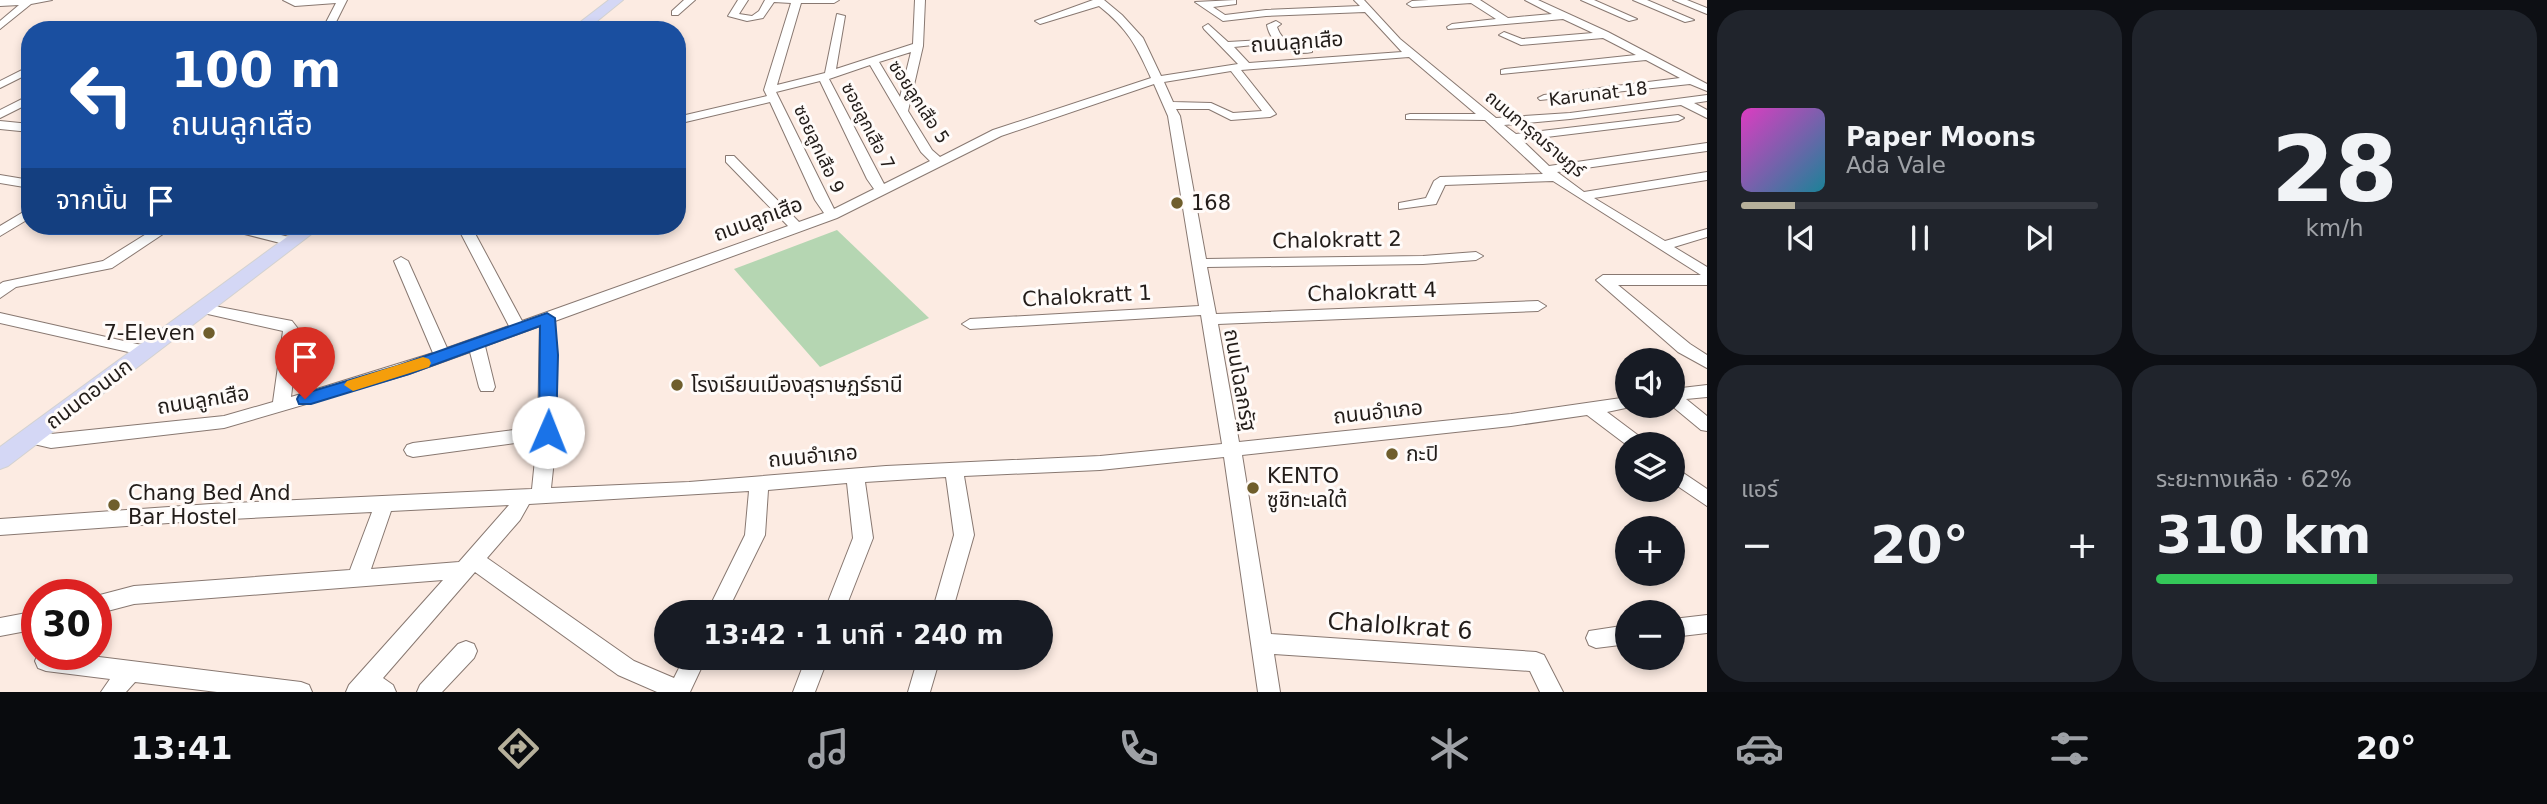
<!DOCTYPE html>
<html lang="th">
<meta charset="utf-8">
<style>
body{margin:0;font-family:"DejaVu Sans","Noto Sans Thai",sans-serif;background:#20242c;color:#f1f3f6;height:100vh;display:flex;flex-direction:column;font-size:26px;white-space:nowrap}
*{box-sizing:border-box;margin:0}
p{font-size:23px;color:#9ea1a6}
.icon{flex:none;width:38px;height:38px;fill:none;stroke:currentColor;stroke-width:2;stroke-linecap:round;stroke-linejoin:round}
.map{position:relative;flex:1;overflow:hidden}
.sheet{display:flex;flex-direction:column;gap:10px;padding:10px;background:#0d0f14;width:840px}
.sheet>*{flex:none}
.hud{position:absolute;left:21px;top:21px;width:665px;height:214px;border-radius:28px;box-shadow:0 4px 10px #0003;background:#1a4fa0;color:#fff;overflow:hidden}
.buttons{position:absolute;left:1615px;top:348px;display:grid;gap:14px}
.buttons a{display:grid;place-items:center;width:70px;height:70px;border-radius:50%;background:#171b24;box-shadow:0 4px 10px #0003;font-size:35px}
.speed{position:absolute;left:21px;top:579px;display:flex;gap:14px;font-size:35px;font-weight:700;text-align:center}
.speed>*{display:grid;place-content:center;width:91px;height:91px;border-radius:50%;background:#171b24;box-shadow:0 4px 10px #0003;line-height:1}
.speed .limit{border:10px solid #d22;background:#fff;color:#111}
.pin{position:absolute;display:grid;place-items:center;width:60px;height:60px;color:#fff;margin:-72px -30px;border-radius:50% 50% 50% 0;rotate:-45deg;box-shadow:0 0 7px #0007}
.pin .icon{rotate:45deg}
.me{position:absolute;width:77px;margin:-38px;rotate:1deg;stroke-linejoin:round;filter:drop-shadow(0 0 5px #0008)}
.turn{display:flex;align-items:center;gap:24px;height:147px;padding:0 35px;font-size:32px}
.turn .icon{width:91px;height:91px;stroke-width:2.5}
.turn b{display:block;font-size:49px;line-height:60px}
.then{display:flex;align-items:center;height:66px;padding:0 35px;background:#0003;gap:14px;font-size:26px}
.big{font-size:52px;font-weight:600;line-height:1.1}
.sheet .widget{flex:1;display:flex;flex-direction:column;justify-content:center;gap:10px;min-width:0;padding:0 24px;border-radius:28px;background:#20242c}
.sheet .dial{align-items:center;gap:0}
.dial b{font-size:91px;line-height:1}
.song{display:flex;align-items:center;gap:21px}
.cover{width:84px;height:84px;border-radius:10px;background:linear-gradient(135deg,hsl(310 70% 55%),hsl(190 70% 35%))}
.played{height:7px;border-radius:4px;background:linear-gradient(90deg,#b6b09b 15%,#363941 15%)}
.keys{display:flex;justify-content:space-around;direction:ltr}
.heat{display:flex;justify-content:space-between;align-items:center;font-size:38px;direction:ltr}
.charge{height:10px;border-radius:5px;background:linear-gradient(90deg,#34c759 62%,#363941 0)}
.sheet .tiles{flex:1;display:grid;gap:10px;grid-template-columns:repeat(2,1fr)}
.trip{position:absolute;left:654px;top:600px;width:399px;height:70px;border-radius:35px;background:#171b24;box-shadow:0 4px 10px #0003;font-weight:600;line-height:70px;text-align:center}
.tab-bar{display:flex;height:112px;justify-content:space-around;align-items:center;background:#090b0e;color:#9ea1a6}
.tab-bar .icon{width:49px;height:49px}
.tab-bar .on{color:#b6b09b}
.tab-bar b{font-size:32px;color:#f1f3f6}
main{display:flex;flex:1;min-height:0}
.map>svg:first-child{display:block}
</style>
<main>
<div class="map">
<svg width="1707" height="692" viewBox="0 0 1707 692">
<rect width="100%" height="100%" fill="#fcebe2"/>
<!-- green -->
<path fill="#b5d6b2" d="M837,230l92,88 -109,49 -86,-98z"/>
<g fill="none" stroke-linecap="round" stroke-linejoin="round">
<defs>
<path id="minor" d="M0,0h52l-21,4 -31,25v-8l19,-16 -19,1z
M283,0h64l-15,30h-10l14,-27 -41,3z
M684,0h11l-17,15h-6v-4z
M738,0h10l-9,14 13,2 7,-5 6,-11h74l-5,3h-33l-24,82 48,-12 12,-59 8,2 -9,53 77,-25 2,-44h10l-2,46 -15,65 24,39 8,7 53,-27 158,-52c-15,-33 -23,-49 -52,-72l-59,18 -5,-3 58,-21h11l18,15 21,23 18,38 77,-12 -34,-35 -1,-2 5,-3 20,18 35,-2v4l-29,3 15,16 153,-11 -37,-40 -99,4 -43,5 -28,-19 41,-2v4l-23,3 12,8 41,-5 94,-4 -6,-6h10l36,39 96,79 74,-5 137,-18v6l-13,2 13,7v8l-26,-13 -111,14 -66,6 12,9 162,-19 6,3 -6,3 -156,19 27,26 158,-23v8l-150,21 27,20 123,-20v8l-113,18 71,43 42,-12v8l-33,10 33,20v18h-89l72,59 17,11v13l-29,-16 -82,-72 7,-5h98l-148,-94 -108,4 -9,19 -37,5v-6l27,-5 8,-17 6,-4 103,-3 -58,-54 -79,-1v-4l4,-1h66l-67,-57 -168,13 35,44 -6,3 -39,3 -22,-11h-33l4,7 26,143 217,-3 53,-4 7,4 -7,4 -53,4 -216,3 9,47 322,-13 8,5 -8,5 -320,13 21,118 272,-28 117,-17v9h7l-28,6 36,27 2,5 -17,2 -41,-31 -76,11 -269,29 29,179 265,18 8,3 19,37h-23l-10,-21 -256,-17 6,38h-22l-34,-235 -124,13 -136,6 10,59 -22,77h-20l22,-77 -8,-58 -81,5 8,56 -29,74h-20l29,-74 -6,-55 -79,7 -3,45 -38,77h-20l38,-77 4,-44 -220,13 -9,16 -33,38 147,103 40,17 10,-20h22l-16,34h-33l-39,-17 -143,-103 -92,106 10,7 3,7h-50l3,-7 94,-105 -309,24 -38,10v-18l38,-10 216,-16 22,-58 -161,8 -211,15v-16l211,-15 321,-15 5,-49 -124,17 -6,-2 -3,-5 3,-5 6,-2 125,-16 2,-101 -55,20 10,41 -2,4h-12l-2,-4 -9,-35 -61,22 -185,54 -173,20 -26,-6 -3,-5 3,-5 6,-2 20,4 173,-18 49,-14 10,-71 -84,-19 -3,-3 8,-5 88,17 7,9 -8,67 142,-44 -39,-92 7,-4 7,4 39,87 62,-22 -52,-100h14l51,95 266,-95 -62,-64v-6h8l65,66 25,-9 -9,-13 -45,-98 -93,22v-7l90,-21 -3,-6 27,-87 -17,-1 -11,16 -16,3 -19,-5zM911,52l-11,45 -21,-35zM870,65l51,87 9,9 -46,23 -55,-105zM1231,71l31,40 -29,2 -22,-10 -38,-1 -9,-20zM820,81l47,98 7,10 -40,20 -58,-117zM1154,84l14,32 31,190 -229,13 -8,5 8,5 231,-14 21,129 -122,12 -214,10 -197,16 -138,6 6,-56 -2,-111 282,-103 164,-82zM509,505l-50,57 -88,7 20,-58z
M1429,0h51l28,18 44,-4 -27,-14h13l70,32 99,52v7l-17,-7 -150,16 -2,-2 6,-3 136,-17 -34,-18 -145,14v-4l4,-1 131,-14 -33,-17 -82,7 -22,-10 5,-3 18,7 71,-6 -30,-14 -115,10 -1,-2 5,-3 44,-5 -25,-16 -59,4 -5,-3 5,-3z
M1581,0h13l43,19 -8,2z
M1633,0h14l47,20 -9,2z
M1673,0h14l20,8v6z
M1276,21l5,3 -4,3c6,17 19,19 35,21v4c-20,4 -41,-6 -45,-27z
M419,22l36,8h-51z
M30,66v7l-30,15v-7z
M30,95v8l-30,15v-8z
M0,121l30,3v8l-30,-3z
M0,175l30,5v8l-30,-5z
M30,208v10l-30,18v-10z
M159,226h16l-63,42 -96,19 -16,11v-14l3,-2 100,-21z
M223,226h22l52,13 2,3 -7,4 -67,-17z
M0,313l146,33 8,5 -8,5 -146,-33z
M1707,385v12l-21,2 21,17v15l-6,-1 -29,-24 1,-17z
M1673,466l34,23v17l-34,-23z
M37,611v18l-37,7v-18z
M1707,615v18l-34,4v-18z
M1628,625v19l-32,4 -7,-3 -3,-7 3,-7z
M466,641l8,3 3,7 -3,7 -32,34h-25l3,-7 38,-41z
M38,654h37l226,28 8,3 3,7h-95l-82,-10 -9,10h-25l9,-13 -64,-8 -8,-3 -3,-7z
M806,658h22l-13,34h-22z
M918,658h22l-10,34h-22z"/>
<path id="major" d="M609,0h14l-37,30h-16z
M302,226h20l-314,240 -8,3v-22z"/>
</defs>
<!-- minor casing -->
<use href="#minor" stroke="#887871" stroke-width="2"/>
<!-- major casing -->
<use href="#major" stroke="#d3d2d1" stroke-width="2"/>
<!-- minor -->
<use href="#minor" fill="#fff" fill-rule="evenodd"/>
<!-- major -->
<use href="#major" fill="#d4d7f5" fill-rule="evenodd"/>
</g>
<!-- route -->
<path fill="#1a73e8" stroke="#114b97" stroke-width="2" d="M547,313l8,5 3,37 -2,77 -2,5h-13l-2,-5 1,-106 -131,48 -98,30h-12l-2,-5 2,-4 98,-29z"/>
<!-- slow -->
<path fill="#f59e0b" d="M423,357l6,2 2,4 -2,4 -76,24 -9,-6 3,-4z"/>
<!-- markers -->
<g fill="#6f5e2c" stroke="#fffbf9" stroke-width="2.5">
<circle cx="1177" cy="203" r="7"/>
<circle cx="209" cy="333" r="7"/>
<circle cx="677" cy="385" r="7"/>
<circle cx="1392" cy="454" r="7"/>
<circle cx="1253" cy="488" r="7"/>
<circle cx="114" cy="505" r="7"/>
</g>
<g text-anchor="middle" stroke-width="6" stroke-linejoin="round" paint-order="stroke">
<!-- far-street labels -->
<g font-size="18" fill="#221c19" stroke="#fffbf9">
<text transform="translate(1598 94) rotate(-7)" y="6">Karunat 18</text>
<text transform="translate(919 102) rotate(57)" y="6">ซอยลูกเสือ 5</text>
<text transform="translate(868 126) rotate(63)" y="6">ซอยลูกเสือ 7</text>
<text transform="translate(1535 134) rotate(40)" y="6">ถนนการุณราษฏร์</text>
<text transform="translate(819 149) rotate(65)" y="6">ซอยลูกเสือ 9</text>
</g>
<!-- street labels -->
<g font-size="21" fill="#221c19" stroke="#fffbf9">
<text transform="translate(1297 42) rotate(-4)" y="7">ถนนลูกเสือ</text>
<text transform="translate(758 219) rotate(-20)" y="7">ถนนลูกเสือ</text>
<text transform="translate(1337 240) rotate(-1)" y="7">Chalokratt 2</text>
<text transform="translate(1372 292) rotate(-2)" y="7">Chalokratt 4</text>
<text transform="translate(1087 296) rotate(-3)" y="7">Chalokratt 1</text>
<text transform="translate(1240 380) rotate(80)" y="7">ถนนโฉลกรัฐ</text>
<text transform="translate(89 394) rotate(-37)" y="7">ถนนดอนนก</text>
<text transform="translate(203 400) rotate(-9)" y="7">ถนนลูกเสือ</text>
<text transform="translate(1378 412) rotate(-6)" y="7">ถนนอำเภอ</text>
<text transform="translate(813 456) rotate(-5)" y="7">ถนนอำเภอ</text>
</g>
<!-- poi labels -->
<g font-size="21" fill="#221c19" stroke="#fffbf9" text-anchor="start">
<text x="1191" y="210">168</text>
<text x="195" y="340" text-anchor="end">7-Eleven</text>
<text x="691" y="392">โรงเรียนเมืองสุราษฏร์ธานี</text>
<text x="1406" y="461">กะปิ</text>
<text x="1267" y="483">KENTO<tspan x="1267" dy="24">ซูชิทะเลใต้</tspan></text>
<text x="128" y="500">Chang Bed And<tspan x="128" dy="24">Bar Hostel</tspan></text>
</g>
<!-- near-street labels -->
<g font-size="24" fill="#221c19" stroke="#fffbf9">
<text transform="translate(1400 626) rotate(4)" y="8">Chalolkrat 6</text>
</g>
</g>
</svg>
<div class="buttons">
<a><svg class="icon" aria-label="sound" viewBox="0 0 24 24"><path d="M4 9h4l5-4v14l-5-4H4zM17 9q2 3 0 6"/></svg></a>
<a><svg class="icon" aria-label="layers" viewBox="0 0 24 24"><path d="M12 4l9 5-9 5-9-5zM3 14l9 5 9-5"/></svg></a>
<a>+</a>
<a>−</a>
</div>
<div class="speed"><div class="limit">30</div></div>
<div class="pin" style="left:305px;top:399px;background:#d93025"><svg class="icon" aria-label="arrive" viewBox="0 0 24 24"><path d="M6 21V4h12l-3 4 3 4H6"/></svg></div>
<svg class="me" style="left:548px;top:432px" viewBox="-20 -20 40 40"><circle r="19" fill="#fff"/><path d="M0-13L10 11 0 6-10 11z" fill="#1a73e8"/></svg>
<div class="trip">13:42 · 1 นาที · 240 m</div>
<div class="hud">
<div class="turn"><svg class="icon" aria-label="left" viewBox="0 0 24 24"><path d="M17 20v-9H6M10 6l-5 5 5 5"/></svg><div><b>100 m</b>ถนนลูกเสือ</div></div>
<div class="then">จากนั้น<svg class="icon" aria-label="arrive" viewBox="0 0 24 24"><path d="M6 21V4h12l-3 4 3 4H6"/></svg></div>
</div>
</div>
<section class="sheet">
<div class="tiles">
<div class="widget">
<div class="song"><i class="cover"></i><div><b>Paper Moons</b><p>Ada Vale</p></div></div>
<div class="played"></div>
<div class="keys"><svg class="icon" aria-label="previous" viewBox="0 0 24 24"><path d="M18 5L8 12l10 7zM5 5v14"/></svg><svg class="icon" aria-label="pause" viewBox="0 0 24 24"><path d="M8 5v14M16 5v14"/></svg><svg class="icon" aria-label="next" viewBox="0 0 24 24"><path d="M6 5l10 7-10 7zM19 5v14"/></svg></div>
</div>
<div class="widget dial"><b>28</b><p>km/h</p></div>
<div class="widget"><p>แอร์</p>
<div class="heat"><a>−</a><b class="big">20°</b><a>+</a></div>
</div>
<div class="widget"><p>ระยะทางเหลือ · 62%</p><b class="big">310 km</b><div class="charge"></div></div>
</div>
</section>
</main>
<nav class="tab-bar">
<b>13:41</b>
<svg class="icon on" aria-label="directions" viewBox="0 0 24 24"><path d="M12 3l9 9-9 9-9-9zM9 14v-3h6M13 9l2 2-2 2"/></svg>
<svg class="icon" aria-label="music" viewBox="0 0 24 24"><path d="M9 18V5l10-2v13"/><circle cx="6" cy="18" r="3"/><circle cx="16" cy="16" r="3"/></svg>
<svg class="icon" aria-label="phone" viewBox="0 0 24 24"><path d="M5 4h4l2 5-3 2q2 4 5 5l2-3 5 2v4C11 20 4 13 5 4z"/></svg>
<svg class="icon" aria-label="climate" viewBox="0 0 24 24"><path d="M12 3v18M4 7l16 10M4 17L20 7"/></svg>
<svg class="icon" aria-label="car" viewBox="0 0 24 24"><path d="M5 17H2v-5l4-1 3-4h7l3 4 3 1v5h-3M9 17h6M6 11h13"/><circle cx="7" cy="17" r="2"/><circle cx="17" cy="17" r="2"/></svg>
<svg class="icon" aria-label="filters" viewBox="0 0 24 24"><path d="M4 7h16M4 17h16"/><circle cx="9" cy="7" r="2"/><circle cx="15" cy="17" r="2"/></svg>
<b>20°</b>
</nav>
